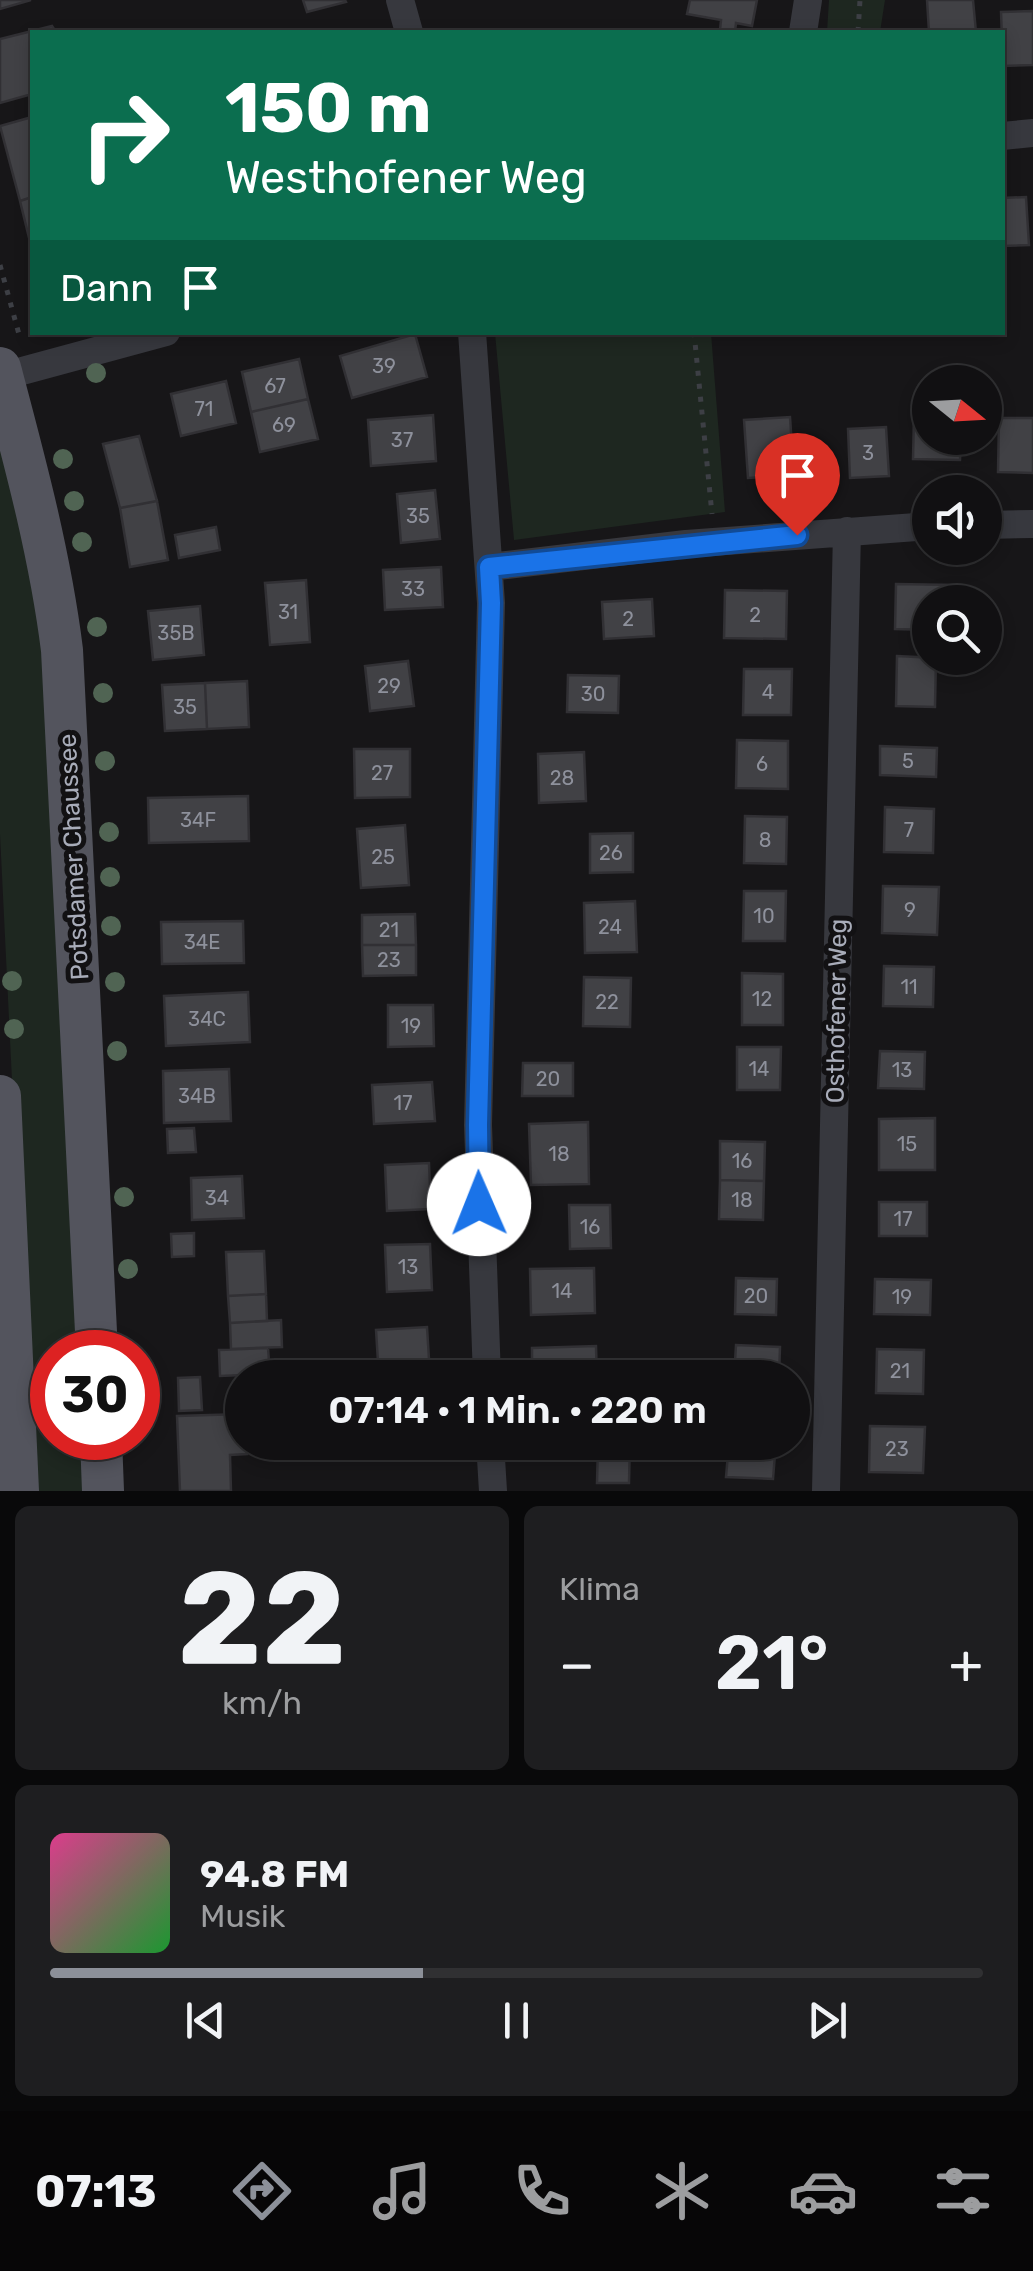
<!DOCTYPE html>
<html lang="de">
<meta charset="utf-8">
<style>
body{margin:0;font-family:Rubik,sans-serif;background:#1e1e20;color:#f1f3f6;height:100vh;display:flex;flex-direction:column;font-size:38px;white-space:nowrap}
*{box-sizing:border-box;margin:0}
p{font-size:32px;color:#9c9d9f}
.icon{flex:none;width:55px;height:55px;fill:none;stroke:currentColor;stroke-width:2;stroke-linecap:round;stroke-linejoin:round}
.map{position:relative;height:1491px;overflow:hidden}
.drawer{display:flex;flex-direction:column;gap:15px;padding:15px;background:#09090a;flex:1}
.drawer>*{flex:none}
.top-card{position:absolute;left:30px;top:30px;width:975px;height:305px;border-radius:0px;box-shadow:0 5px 15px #0003,0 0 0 2px #303032;background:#0b6e4f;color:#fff;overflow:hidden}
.needle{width:65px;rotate:108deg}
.controls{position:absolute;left:912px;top:365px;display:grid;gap:20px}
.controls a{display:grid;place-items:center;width:90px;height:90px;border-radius:50%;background:#111012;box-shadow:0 5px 15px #0003,0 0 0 2px #303032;font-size:50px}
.speed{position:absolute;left:30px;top:1330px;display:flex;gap:20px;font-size:50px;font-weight:700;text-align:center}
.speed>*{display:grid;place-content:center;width:130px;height:130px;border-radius:50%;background:#111012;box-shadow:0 5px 15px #0003,0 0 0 2px #303032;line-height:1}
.speed .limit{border:15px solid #d22;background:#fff;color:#111}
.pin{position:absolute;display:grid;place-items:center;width:85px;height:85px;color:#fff;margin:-102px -42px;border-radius:50% 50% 50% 0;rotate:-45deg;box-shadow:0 0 10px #0007}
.pin .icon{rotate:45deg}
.me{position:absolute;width:110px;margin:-55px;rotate:359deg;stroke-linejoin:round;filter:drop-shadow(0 0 8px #0008)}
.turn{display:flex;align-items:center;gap:35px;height:210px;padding:0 30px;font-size:45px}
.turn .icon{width:130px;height:130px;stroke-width:2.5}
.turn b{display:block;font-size:70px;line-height:85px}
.then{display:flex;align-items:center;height:95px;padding:0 30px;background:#0003;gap:20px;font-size:38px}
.big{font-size:75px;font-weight:600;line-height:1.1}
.drawer .widget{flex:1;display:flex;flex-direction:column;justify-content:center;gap:15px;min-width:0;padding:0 35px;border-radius:15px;background:#1e1e20}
.drawer .dial{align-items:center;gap:0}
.dial b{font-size:130px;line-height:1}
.song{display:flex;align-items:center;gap:30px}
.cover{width:120px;height:120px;border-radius:15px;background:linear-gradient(135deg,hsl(330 70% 55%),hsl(130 70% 35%))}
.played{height:10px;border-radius:5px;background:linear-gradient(90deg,#8c9099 40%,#303032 40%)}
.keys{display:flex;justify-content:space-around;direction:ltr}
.heat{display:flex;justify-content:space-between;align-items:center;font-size:55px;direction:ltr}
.drawer .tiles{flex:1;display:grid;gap:15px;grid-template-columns:1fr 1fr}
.widget:last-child{grid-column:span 2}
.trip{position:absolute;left:225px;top:1360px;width:585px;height:100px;border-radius:50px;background:#111012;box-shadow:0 5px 15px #0003,0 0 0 2px #303032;font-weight:600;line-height:100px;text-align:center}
.menu{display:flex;height:160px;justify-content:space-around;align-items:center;background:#070607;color:#9c9d9f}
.menu .icon{width:70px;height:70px}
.menu .active{color:#8c9099}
.menu b{font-size:45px;color:#f1f3f6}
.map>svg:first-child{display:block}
</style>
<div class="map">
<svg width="1033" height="1491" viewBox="0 0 1033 1491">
<rect width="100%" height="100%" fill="#171618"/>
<!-- green -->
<path fill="#1e2720" d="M829,0h56l-5,32h-53z
M495,333h216l14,179 -211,28z
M0,420l48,212 36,720h-32v86h36l2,53h-58l-32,-657z"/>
<!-- building -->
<path fill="#414145" stroke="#313034" stroke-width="2.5" d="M0,0h31l-31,9z
M303,0h42l1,2 -39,10z
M690,0h67l-5,26 -16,-3 -1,9 -15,-2 1,-10 -34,-6z
M927,0h46l3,32h-47z
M1033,11v54l-30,1 -2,-54z
M52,26l4,6h-24v62l-32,9v-64z
M32,117v80l-12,4 -20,-75z
M32,197v53l-12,-49z
M1026,197l3,48 -27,1v-48z
M415,334l12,43 -75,21 -12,-42z
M299,359l9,40 -57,13 -9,-40z
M226,381l10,42 -55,13 -10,-42z
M308,399l10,40 -58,13 -9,-40z
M433,415l3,46 -65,5 -3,-46z
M914,415h16v23h31l-1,22 -47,-1z
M790,417l4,58 -46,3 -4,-58z
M999,418h34v55l-35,-1z
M886,427l3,49 -39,2 -2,-49z
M139,436l18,65 -37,7 -17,-64z
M435,490l5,49 -39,4 -4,-49z
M157,501l11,59 -38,7 -10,-59z
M216,527l4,23 -41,8 -4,-23z
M441,567l2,40 -58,3 -2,-40z
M306,580l4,62 -40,3 -5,-62z
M896,584l59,1 -1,17h-24v28l-35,-1z
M725,590l62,1 -1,48 -62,-1z
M652,599l2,37 -50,3 -2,-37z
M200,606l4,49 -51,5 -5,-49z
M897,656l39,2 -1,49 -39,-1z
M408,661l6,45 -44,5 -5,-45z
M744,669h48l-1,46h-48z
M568,675l51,1 -1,37 -51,-1z
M247,681l2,46 -42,2 -2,-46z
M205,683l2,46 -42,2 -3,-46z
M737,740l51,1v48l-52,-1z
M880,746l57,2 -1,29 -56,-2z
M354,749h56v48l-55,1z
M584,752l2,49 -47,2 -1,-49z
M248,796l1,45 -100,2 -1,-45z
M885,807l49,2 -1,44 -49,-1z
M745,816l42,1 -1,47 -42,-1z
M405,825l4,60 -48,3 -4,-59z
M633,833v39l-43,1v-39z
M883,886l56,1 -2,48 -55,-2z
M744,891h42l-1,50h-42z
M635,901l2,51 -52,1 -1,-50z
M415,914l1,31h-54v-30z
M243,921l1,42 -82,1 -1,-42z
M362,945h54v30l-53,1z
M884,966l50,1 -1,40 -50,-1z
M742,973l41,1v51h-41z
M584,977l47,1 -1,49 -47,-1z
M248,992l2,50 -84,4 -2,-50z
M388,1005h45l1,41 -46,1z
M737,1047h44l-1,43h-43z
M880,1051l45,1 -1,37 -46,-1z
M523,1063h50v33h-51z
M229,1069l2,52 -67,2 -1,-52z
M432,1082l3,39 -61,3 -2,-39z
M935,1118v52h-56v-51z
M588,1122l1,62 -58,1 -2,-61z
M194,1128l2,24 -28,1 -1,-24z
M720,1141l45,1 -1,39 -44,-1z
M429,1163l2,46 -44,2 -2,-46z
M242,1176l2,42 -52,2 -1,-42z
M720,1180l44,1 -1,39 -44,-1z
M879,1202h48v34h-48z
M569,1205h41l1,43 -41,1z
M194,1233v23l-22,1 -1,-23z
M430,1244l2,46 -45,2 -2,-47z
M264,1251l2,43 -38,2 -2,-44z
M594,1268l1,45 -64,2 -1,-46z
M736,1278l41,1 -1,36 -41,-1z
M875,1279l56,1 -1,35 -56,-1z
M266,1294l1,27 -37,2 -2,-27z
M281,1320l1,27 -51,2 -1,-26z
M427,1327l3,48 -51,3 -3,-48z
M736,1345l44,2 -1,31h-45z
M596,1346l1,32h-65v-30z
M268,1348l2,26 -50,2 -1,-26z
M877,1349l47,1 -1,44 -47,-1z
M200,1377l2,33 -23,1 -1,-33z
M242,1414v28h4l1,12 -17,1 1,36h-51l-3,-75z
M870,1426l55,1 -2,46 -54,-1z
M380,1442h51l1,9 -52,2z
M598,1442h32l-1,41h-32z
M729,1442h47l-3,37 -47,-2z"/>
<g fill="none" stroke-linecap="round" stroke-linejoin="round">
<!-- path -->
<path stroke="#3d3f45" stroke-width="5" stroke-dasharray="5 8" stroke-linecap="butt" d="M858,32l2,-32
M0,265l20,73
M694,332l18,182"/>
<!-- minor -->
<path stroke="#37383e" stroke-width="28" d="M400,0l9,32
M803,32l5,-32
M1002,136l31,-3
M472,332l19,271 -13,522 9,253
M0,377l166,-45
M985,525l48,-1
M489,567l197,-23 244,-18
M490,1442l3,49
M826,1491l21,-960"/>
<!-- primary -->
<path stroke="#53545d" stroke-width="42" d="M0,368c25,94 50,186 62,282l35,702
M0,1096l18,395
M101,1438l2,53"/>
</g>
<!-- trees -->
<g fill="#506453">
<circle cx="96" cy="373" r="10"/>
<circle cx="63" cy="459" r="10"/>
<circle cx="74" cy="501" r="10"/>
<circle cx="82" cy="542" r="10"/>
<circle cx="97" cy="627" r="10"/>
<circle cx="103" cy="693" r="10"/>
<circle cx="105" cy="761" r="10"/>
<circle cx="109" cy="832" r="10"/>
<circle cx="110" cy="877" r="10"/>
<circle cx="111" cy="926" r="10"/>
<circle cx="12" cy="981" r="10"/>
<circle cx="115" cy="982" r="10"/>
<circle cx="14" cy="1029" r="10"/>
<circle cx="117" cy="1051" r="10"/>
<circle cx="124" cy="1197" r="10"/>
<circle cx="128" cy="1269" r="10"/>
</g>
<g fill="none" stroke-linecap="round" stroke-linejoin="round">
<defs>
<path id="route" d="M479,1204l-1,-79 13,-522 -2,-36 308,-32"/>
</defs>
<!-- route casing -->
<use href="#route" stroke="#114b97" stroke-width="25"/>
<!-- route -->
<use href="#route" stroke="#1a73e8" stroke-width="18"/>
</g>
<g text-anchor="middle" stroke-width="10" stroke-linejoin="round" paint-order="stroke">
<!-- number labels -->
<g font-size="20" fill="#8e919c">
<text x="384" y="373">39</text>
<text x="275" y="393">67</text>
<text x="204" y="416">71</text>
<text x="284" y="432">69</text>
<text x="402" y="447">37</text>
<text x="868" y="460">3</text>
<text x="418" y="523">35</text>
<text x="413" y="596">33</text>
<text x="288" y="619">31</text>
<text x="755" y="622">2</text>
<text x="628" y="626">2</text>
<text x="176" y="640">35B</text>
<text x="389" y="693">29</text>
<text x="768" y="699">4</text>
<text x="593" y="701">30</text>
<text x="185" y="714">35</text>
<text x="908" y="768">5</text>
<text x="762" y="771">6</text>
<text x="382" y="780">27</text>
<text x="562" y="785">28</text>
<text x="198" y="827">34F</text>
<text x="909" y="837">7</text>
<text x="765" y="847">8</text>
<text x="611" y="860">26</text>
<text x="383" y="864">25</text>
<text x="910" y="917">9</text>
<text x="764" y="923">10</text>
<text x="610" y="934">24</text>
<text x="389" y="937">21</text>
<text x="202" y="949">34E</text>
<text x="389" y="967">23</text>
<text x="909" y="994">11</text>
<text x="762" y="1006">12</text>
<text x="607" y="1009">22</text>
<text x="207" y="1026">34C</text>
<text x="411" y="1033">19</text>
<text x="759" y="1076">14</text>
<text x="902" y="1077">13</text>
<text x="548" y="1086">20</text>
<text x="197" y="1103">34B</text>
<text x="403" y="1110">17</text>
<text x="907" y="1151">15</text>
<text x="559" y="1161">18</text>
<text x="742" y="1168">16</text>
<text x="217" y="1205">34</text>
<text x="742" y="1207">18</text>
<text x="903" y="1226">17</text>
<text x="590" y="1234">16</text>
<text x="408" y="1274">13</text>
<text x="562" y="1298">14</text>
<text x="756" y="1303">20</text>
<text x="902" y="1304">19</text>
<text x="900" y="1378">21</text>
<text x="897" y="1456">23</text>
</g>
<!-- street labels -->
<g font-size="25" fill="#a8acb9" stroke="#121113">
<text transform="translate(73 857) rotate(-93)" y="9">Potsdamer Chaussee</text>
<text transform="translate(836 1011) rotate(-89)" y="9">Osthofener Weg</text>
</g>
</g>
</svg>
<div class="controls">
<a><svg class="needle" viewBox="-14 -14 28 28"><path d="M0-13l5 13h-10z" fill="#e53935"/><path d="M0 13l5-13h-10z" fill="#9c9d9f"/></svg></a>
<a><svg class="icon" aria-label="sound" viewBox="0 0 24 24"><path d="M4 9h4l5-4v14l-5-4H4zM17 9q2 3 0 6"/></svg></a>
<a><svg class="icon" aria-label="search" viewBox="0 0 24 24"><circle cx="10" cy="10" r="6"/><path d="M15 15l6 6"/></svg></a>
</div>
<div class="speed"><div class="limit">30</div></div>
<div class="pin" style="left:797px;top:535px;background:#d93025"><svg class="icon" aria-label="arrive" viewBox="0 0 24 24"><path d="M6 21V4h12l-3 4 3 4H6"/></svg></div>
<svg class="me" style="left:479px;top:1204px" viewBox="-20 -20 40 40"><circle r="19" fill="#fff"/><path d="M0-13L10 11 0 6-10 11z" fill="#1a73e8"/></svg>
<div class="trip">07:14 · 1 Min. · 220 m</div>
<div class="top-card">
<div class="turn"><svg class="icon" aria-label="right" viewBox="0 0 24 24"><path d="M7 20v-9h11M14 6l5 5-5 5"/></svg><div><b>150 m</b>Westhofener Weg</div></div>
<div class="then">Dann<svg class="icon" aria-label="arrive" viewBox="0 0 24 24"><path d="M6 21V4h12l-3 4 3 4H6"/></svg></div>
</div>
</div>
<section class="drawer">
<div class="tiles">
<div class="widget dial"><b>22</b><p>km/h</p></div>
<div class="widget"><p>Klima</p>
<div class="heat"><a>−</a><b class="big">21°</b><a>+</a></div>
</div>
<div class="widget">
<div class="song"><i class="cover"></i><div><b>94.8 FM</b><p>Musik</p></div></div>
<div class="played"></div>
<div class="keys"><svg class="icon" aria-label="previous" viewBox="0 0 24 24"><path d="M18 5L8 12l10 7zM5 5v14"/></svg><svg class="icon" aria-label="pause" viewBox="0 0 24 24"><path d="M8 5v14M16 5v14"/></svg><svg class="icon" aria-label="next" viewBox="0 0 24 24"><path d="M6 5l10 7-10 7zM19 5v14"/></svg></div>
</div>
</div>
</section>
<nav class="menu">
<b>07:13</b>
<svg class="icon active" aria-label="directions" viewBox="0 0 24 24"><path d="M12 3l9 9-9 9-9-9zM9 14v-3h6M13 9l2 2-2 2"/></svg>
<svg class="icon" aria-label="music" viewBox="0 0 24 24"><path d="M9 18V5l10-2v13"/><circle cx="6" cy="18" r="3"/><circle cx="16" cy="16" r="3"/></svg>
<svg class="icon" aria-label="phone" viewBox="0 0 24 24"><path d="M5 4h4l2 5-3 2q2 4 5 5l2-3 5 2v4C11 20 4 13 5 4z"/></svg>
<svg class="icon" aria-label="climate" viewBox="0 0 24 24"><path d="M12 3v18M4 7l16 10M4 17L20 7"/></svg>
<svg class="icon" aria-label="car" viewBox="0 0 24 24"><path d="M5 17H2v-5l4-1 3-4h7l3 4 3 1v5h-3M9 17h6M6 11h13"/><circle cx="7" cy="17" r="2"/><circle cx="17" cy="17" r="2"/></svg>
<svg class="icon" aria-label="filters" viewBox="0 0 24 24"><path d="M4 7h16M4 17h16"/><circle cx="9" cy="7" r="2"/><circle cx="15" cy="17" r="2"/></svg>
</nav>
